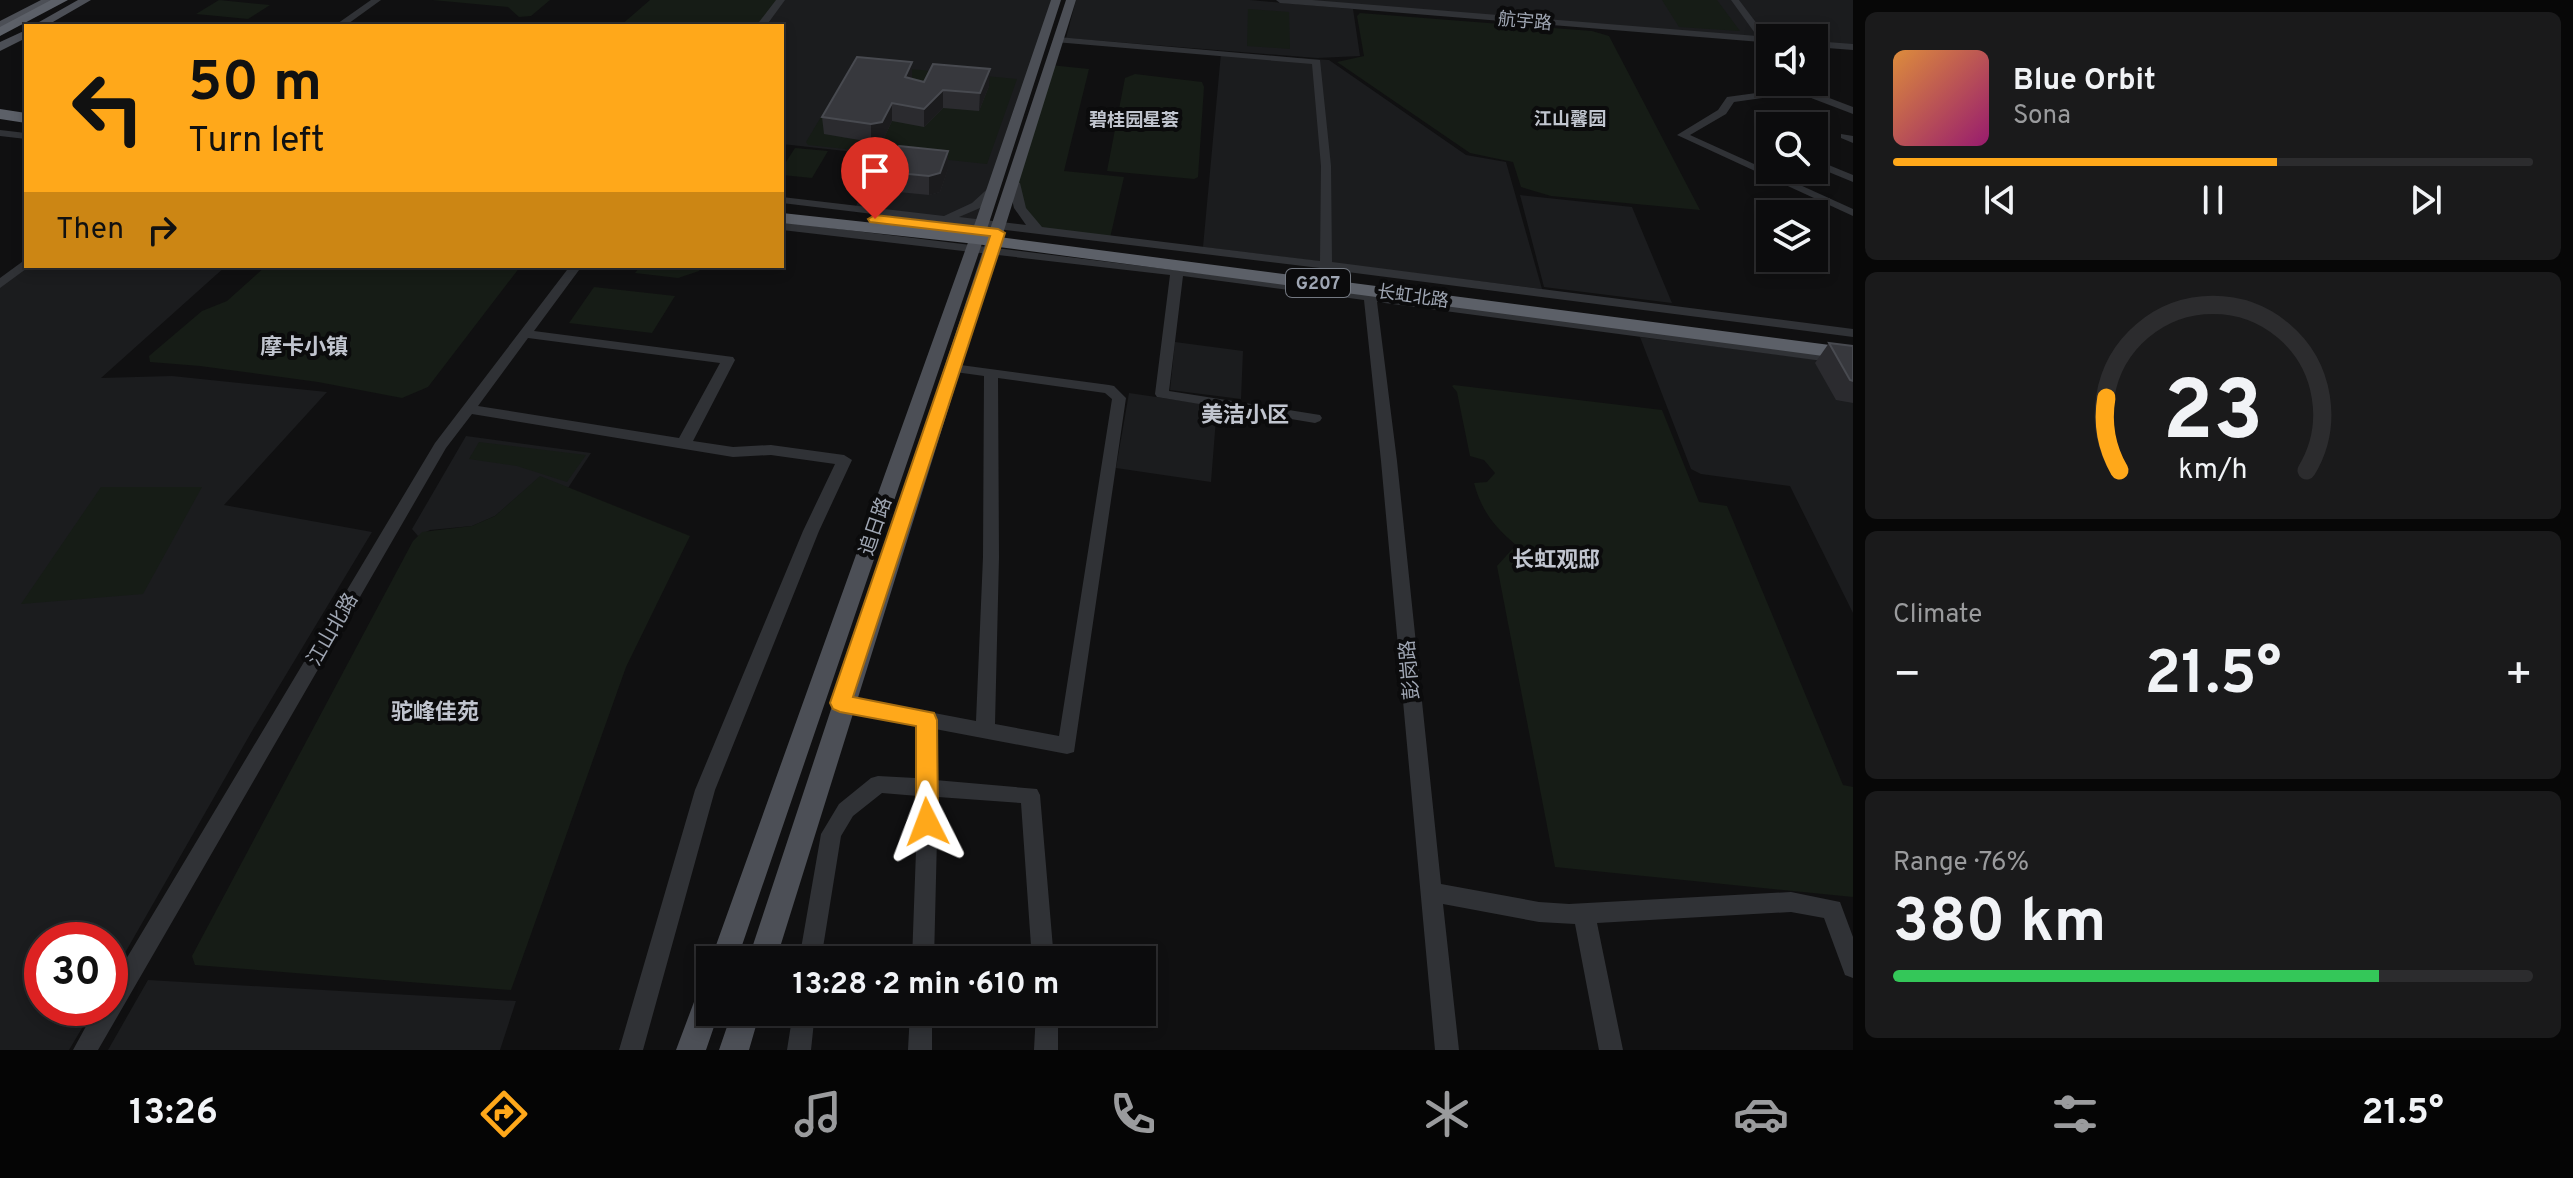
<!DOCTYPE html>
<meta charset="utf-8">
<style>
body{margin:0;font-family:Overpass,"Noto Sans SC",sans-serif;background:#1a1a1b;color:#f1f3f6;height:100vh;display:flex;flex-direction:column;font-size:30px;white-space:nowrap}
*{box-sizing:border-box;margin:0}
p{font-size:26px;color:#9a9b9d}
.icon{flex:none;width:44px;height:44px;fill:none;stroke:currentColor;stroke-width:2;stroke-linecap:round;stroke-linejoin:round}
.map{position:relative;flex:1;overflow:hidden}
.side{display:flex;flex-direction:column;gap:12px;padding:12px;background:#070707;width:720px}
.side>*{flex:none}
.banner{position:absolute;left:24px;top:24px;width:760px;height:244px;border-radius:0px;box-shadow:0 4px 12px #0003,0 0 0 2px #2c2c2e;background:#ffa81a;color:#111;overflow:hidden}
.buttons{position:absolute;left:1756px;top:24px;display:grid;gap:16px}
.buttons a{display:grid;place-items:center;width:72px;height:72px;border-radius:0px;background:#0c0c0d;box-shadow:0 4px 12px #0003,0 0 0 2px #2c2c2e;font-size:40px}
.speed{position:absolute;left:24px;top:922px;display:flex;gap:16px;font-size:40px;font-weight:700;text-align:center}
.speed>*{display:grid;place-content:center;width:104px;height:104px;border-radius:50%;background:#0c0c0d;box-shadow:0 4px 12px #0003,0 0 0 2px #2c2c2e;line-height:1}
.speed .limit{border:12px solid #d22;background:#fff;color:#111}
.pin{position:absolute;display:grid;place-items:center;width:68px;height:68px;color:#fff;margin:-82px -34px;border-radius:50% 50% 50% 0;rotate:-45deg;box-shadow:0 0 8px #0007}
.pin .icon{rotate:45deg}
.me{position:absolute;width:88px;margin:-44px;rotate:357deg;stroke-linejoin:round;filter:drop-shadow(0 0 6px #0008)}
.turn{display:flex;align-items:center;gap:28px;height:168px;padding:0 32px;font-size:36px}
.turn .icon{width:104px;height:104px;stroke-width:2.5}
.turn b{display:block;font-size:56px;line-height:68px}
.then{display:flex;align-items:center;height:76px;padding:0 32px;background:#0003;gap:16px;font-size:30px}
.big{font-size:60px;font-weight:700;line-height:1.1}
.side .tile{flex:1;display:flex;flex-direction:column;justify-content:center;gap:12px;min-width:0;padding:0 28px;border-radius:12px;background:#1a1a1b}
.side .dial{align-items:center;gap:0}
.dial svg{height:208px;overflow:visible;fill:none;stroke:#2c2c2e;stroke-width:7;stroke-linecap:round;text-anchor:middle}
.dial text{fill:#f1f3f6;stroke:none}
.song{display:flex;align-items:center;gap:24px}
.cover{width:96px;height:96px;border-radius:12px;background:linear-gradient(135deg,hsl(30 70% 55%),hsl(320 70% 35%))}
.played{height:8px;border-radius:4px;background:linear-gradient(90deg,#ffa81a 60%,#2c2c2e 60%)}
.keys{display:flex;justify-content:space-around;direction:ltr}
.heat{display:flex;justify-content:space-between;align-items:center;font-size:44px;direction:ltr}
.charge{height:12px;border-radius:6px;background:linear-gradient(90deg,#34c759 76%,#2c2c2e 0)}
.trip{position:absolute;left:696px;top:946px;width:460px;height:80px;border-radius:0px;background:#0c0c0d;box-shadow:0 4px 12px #0003,0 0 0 2px #2c2c2e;font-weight:700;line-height:80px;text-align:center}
.tabs{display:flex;height:128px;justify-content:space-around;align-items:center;background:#050505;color:#9a9b9d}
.tabs .icon{width:56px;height:56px}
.tabs .active{color:#ffa81a}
.tabs b{font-size:36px;color:#f1f3f6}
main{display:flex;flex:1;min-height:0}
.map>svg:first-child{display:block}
</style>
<main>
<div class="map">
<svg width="1853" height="1050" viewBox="0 0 1853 1050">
<rect width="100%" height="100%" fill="#101011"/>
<!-- built -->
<path fill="#1b1c1e" d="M781,0h275l-74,223 -127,-15 26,-53 -99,-11v-118h-21z
M1076,0h174l103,9 7,47 -43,2 -251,-20z
M1280,0h573v47l-39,-3v-6h-44z
M1221,53l108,7 137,95 40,7 36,127 -339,-42z
M1520,195l112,12 40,96 -128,-16z
M26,266h200l-125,112 71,-2 155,16 -103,113 148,27 -120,199 -142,248v-39h-68v68h52l-25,42h-69v-765z
M1640,337l213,27v249l-63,-127 -89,-12 -10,-5z
M1175,342l68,9 -2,48 -71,-9z
M1129,393l88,13 -6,76 -95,-14z
M466,436l125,17 -23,35 -28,-11 -45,39 -23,10 -42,4 -12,6 -6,-7z
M148,980l368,21 -16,49h-392z"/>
<!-- green -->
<path fill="#161c16" d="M219,0l51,5 -22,14 -52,-5z
M432,0h118l-19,16 -12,1 -11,-10z
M650,0h131l-20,26h-141z
M1662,0h55l23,31 -61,-4z
M1248,9l41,3 1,37 -43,-3z
M1360,13l232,18 17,5 91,174 -149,-14 -30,-9 -8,-25 -43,-9 -133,-91 27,-6 -7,-40z
M856,64l161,15 -30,85 -179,-19 -2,-3 46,-77z
M1050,65l39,4 -25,102 60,6 -14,61 -71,-8 -13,-10 -12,-37z
M1135,74l67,8 2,5 -6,90 -4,2 -87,-8 18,-93z
M795,148l33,3 -16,27 -30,-3v-7z
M266,266h244l10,1 -92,120 -26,11 -84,-16 -118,-16 -50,-4 -1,-6 53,-45 25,-10z
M640,266h62l-3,5 -21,7 -43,-5z
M594,287l81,9 -23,37 -83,-10z
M1454,385l208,25 37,92 28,4 116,279 10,2v110l-298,-30 -58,-301 19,-21c-22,-19 -34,-33 -42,-62l13,-1 8,-9 -11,-13 -14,-4 -13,-64 -5,-6z
M479,442l107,13 -19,27 -50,-16 -48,-7z
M540,476l150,60 -64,131 -115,323 -316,-25 -3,-9 221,-415 9,-9 50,-6 23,-10z
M101,487h101l-59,107 -122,10z"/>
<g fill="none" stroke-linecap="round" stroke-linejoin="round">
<!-- minor -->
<path fill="#303236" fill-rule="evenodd" d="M371,0h10l-36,26h-11z
M776,0h9l-19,26h-10z
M1276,0h36l445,36 -26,-36h8l28,37 6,1h-3v8l-3,1 -6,-5 -481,-39z
M1058,37l262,23 11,106 1,96 521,67v8l-521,-67 -2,6h-8l-2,-8 -538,-65v-6l162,19 28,-13 23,-21 6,3 -21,23 -21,9 67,8 -12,-17 -6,-25 6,-3 6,3 6,25 16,19 278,34 1,-95 -9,-102 -257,-22v-4z
M1814,41l39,3v6l-39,-3z
M1788,82h10l5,6 50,19v7l-55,-21 -64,9 -8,12 -36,21 163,74v7l-176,-81 41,-25 9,-13 65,-9z
M0,130l26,3v6l-26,-3z
M1841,134l12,2v7l-12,-5z
M1762,137l8,2v7l-13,-6z
M1814,159l39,16v7l-39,-16z
M782,222l581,71 2,-6h8l3,7 477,63v8l-476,-63 20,159 44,423 98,18 30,2 222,-12 49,10 13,35v41l-8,-3 -21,-57 -33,-6 -194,11 26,127h-24l-24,-126 -36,-2 -96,-18 16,146h-24l-54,-589 -17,-161 -181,-24 -14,115 151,24 2,3 -2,3 -5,2 -158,-26 -2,-3 15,-119 -388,-45z
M26,259v7h4l-30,22v-10z
M570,266h12l-48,65 199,26 2,3 -42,81 40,6 38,-2 73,10 8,5 -33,71 -104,259 -72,260h-24l76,-260 108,-259 32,-67 -64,-9 -38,2 -261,-43 -26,34 -348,602h-25l23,-42h14v-22l325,-543zM528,338l192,25 -41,75 -201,-32z
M953,364l156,21 5,1 12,12 -52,354 -7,2 -132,-25v51l102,9 3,6 14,165h-22l-11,-157 -83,-6 -4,163h-22l6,-164 -36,-3 -29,23 -12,20 -20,124h-22l22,-126 18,-30 32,-26 7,-2 37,2 2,-53 -77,-14 -7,-3 -2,-5 2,-5 7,-3 136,26 7,-164 1,-181 -36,-5 -2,-3zM998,378l107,15 7,6 -53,337 -64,-12 4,-167z
M793,1012h22l-4,38h-24z
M910,1012h22v38h-24z
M1036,1012h22v38h-24z"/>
<!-- major -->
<path fill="#4c4f56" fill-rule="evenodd" d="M41,0h13l-54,29v-8z
M78,0h13l-45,26h-14z
M1051,0h10l-72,223 -252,737 -27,2 265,-739z
M1066,0h10l-300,960h-28z
M26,30v8l-26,13v-9z
M710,982v30h9l-13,38h-30l24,-64z
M732,1012h28l-11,38h-30z"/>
<!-- highway -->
<path fill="#5c6068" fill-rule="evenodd" d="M51,0h17l-68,36v-9z
M0,109l26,4v10l-26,-4z
M782,213l194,21 877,114v12l-877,-116 -194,-21z"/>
</g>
<!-- wall -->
<path fill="#2b2b2f" d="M912,62v17l12,3 65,4 -10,25 -36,-3 -19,19 -32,-6 -9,19 -12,2 -47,-8 -2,-17z
M948,151v18l-8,23 -11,3 -41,-4 -1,-19z
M1829,343l24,3v57l-17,-3 -21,-37z"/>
<!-- shaded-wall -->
<path fill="#1b1b1d" d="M912,62v17l-7,-2z
M990,69l-1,17 -10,25 1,-18z
M943,90v18l-19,19v-18z
M892,103v18l-9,19 -12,2v-18z
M948,151v18l-8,23 -11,3v-19z"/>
<!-- building -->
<path fill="#37383d" stroke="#484a50" stroke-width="2" d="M857,57l55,5 -7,15 19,5 9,-18 57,5 -10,24 -37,-3 -19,19 -32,-6 -10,19 -11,2 -49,-7z
M899,146l49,5 -8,22 -11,3 -42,-4z
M1829,343l24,3v35l-3,-1z"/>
<!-- route -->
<path fill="#ffa81a" stroke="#a66d11" stroke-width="2" d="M875,215l123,14 7,4 -152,464 81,16 3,7 1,102 -3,8 -8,3 -8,-3 -3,-8v-96l-76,-14 -7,-3 -3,-6 160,-467 -120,-14 -2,-3z"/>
<g text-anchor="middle" stroke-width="8" stroke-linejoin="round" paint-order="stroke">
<!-- far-street labels -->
<g font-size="18" fill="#9fa6b3" stroke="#0b0b0c">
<text transform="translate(1525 21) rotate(5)" y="6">航宇路</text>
<text transform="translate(1413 296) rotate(8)" y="6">长虹北路</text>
</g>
<!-- far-neighbourhood labels -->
<g font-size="18" font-weight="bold" fill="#c1c5cf" stroke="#0b0b0c">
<text x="1570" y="125">江山馨园</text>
<text x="1134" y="126">碧桂园·星荟</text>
</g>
<!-- shield labels -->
<rect fill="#0b0b0c" stroke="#737881" stroke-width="2" x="1286" y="269" width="64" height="28" rx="6"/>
<g font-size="18" font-weight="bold" fill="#9fa6b3">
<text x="1318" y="289">G207</text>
</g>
<!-- street labels -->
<g font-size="20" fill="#9fa6b3" stroke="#0b0b0c">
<text transform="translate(875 526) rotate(-71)" y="7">追日路</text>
<text transform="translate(332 629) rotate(-60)" y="7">江山北路</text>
<text transform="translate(1409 670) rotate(-95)" y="7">彭岗路</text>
</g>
<!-- neighbourhood labels -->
<g font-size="22" font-weight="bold" fill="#c1c5cf" stroke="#0b0b0c">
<text x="304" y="354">摩卡小镇</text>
<text x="1245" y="422">美洁小区</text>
<text x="1556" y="567">长虹观邸</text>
<text x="435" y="719">驼峰佳苑</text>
</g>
</g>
</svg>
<div class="buttons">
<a><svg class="icon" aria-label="sound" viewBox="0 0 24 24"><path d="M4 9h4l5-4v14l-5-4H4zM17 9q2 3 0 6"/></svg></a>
<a><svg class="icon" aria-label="search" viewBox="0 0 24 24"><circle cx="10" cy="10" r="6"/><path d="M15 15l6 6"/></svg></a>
<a><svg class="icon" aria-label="layers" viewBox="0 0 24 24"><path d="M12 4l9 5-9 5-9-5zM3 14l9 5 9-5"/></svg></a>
</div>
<div class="speed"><div class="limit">30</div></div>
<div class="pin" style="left:875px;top:219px;background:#d93025"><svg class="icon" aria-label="arrive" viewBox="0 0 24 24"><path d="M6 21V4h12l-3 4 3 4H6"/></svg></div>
<svg class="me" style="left:927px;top:822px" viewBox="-20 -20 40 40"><path d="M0-17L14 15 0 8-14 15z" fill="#ffa81a" stroke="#fff" stroke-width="4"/></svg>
<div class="trip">13:28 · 2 min · 610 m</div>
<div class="banner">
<div class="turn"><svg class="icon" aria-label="left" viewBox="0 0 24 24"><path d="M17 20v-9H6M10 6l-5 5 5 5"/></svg><div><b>50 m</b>Turn left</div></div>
<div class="then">Then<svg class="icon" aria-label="right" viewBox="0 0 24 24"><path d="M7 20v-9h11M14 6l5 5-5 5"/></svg></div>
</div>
</div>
<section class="side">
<div class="tile">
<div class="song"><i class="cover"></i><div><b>Blue Orbit</b><p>Sona</p></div></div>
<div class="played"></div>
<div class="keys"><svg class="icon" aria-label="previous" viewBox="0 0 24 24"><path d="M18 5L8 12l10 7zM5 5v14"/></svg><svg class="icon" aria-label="pause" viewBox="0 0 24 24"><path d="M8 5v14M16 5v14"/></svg><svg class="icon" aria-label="next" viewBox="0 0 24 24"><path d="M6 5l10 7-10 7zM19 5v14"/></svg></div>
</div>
<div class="tile dial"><svg viewBox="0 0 100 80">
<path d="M14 69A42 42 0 1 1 86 69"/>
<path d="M14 69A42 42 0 0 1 9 41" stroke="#ffa81a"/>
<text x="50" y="56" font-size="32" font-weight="700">23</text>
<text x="50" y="72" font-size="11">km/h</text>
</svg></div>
<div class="tile"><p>Climate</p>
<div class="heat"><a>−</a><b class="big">21.5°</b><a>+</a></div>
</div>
<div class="tile"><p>Range · 76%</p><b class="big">380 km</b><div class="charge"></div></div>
</section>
</main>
<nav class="tabs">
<b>13:26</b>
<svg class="icon active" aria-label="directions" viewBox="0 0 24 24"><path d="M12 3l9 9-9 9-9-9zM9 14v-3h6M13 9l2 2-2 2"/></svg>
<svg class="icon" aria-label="music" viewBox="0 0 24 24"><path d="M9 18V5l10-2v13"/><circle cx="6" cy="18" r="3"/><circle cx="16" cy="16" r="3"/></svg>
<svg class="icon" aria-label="phone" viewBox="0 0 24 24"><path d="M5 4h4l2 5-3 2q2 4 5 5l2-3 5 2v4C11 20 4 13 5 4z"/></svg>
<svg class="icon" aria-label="climate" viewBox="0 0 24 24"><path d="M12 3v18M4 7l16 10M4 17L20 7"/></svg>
<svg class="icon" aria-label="car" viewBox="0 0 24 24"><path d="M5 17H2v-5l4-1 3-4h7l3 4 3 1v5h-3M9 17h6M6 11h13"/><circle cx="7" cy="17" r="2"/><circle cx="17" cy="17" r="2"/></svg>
<svg class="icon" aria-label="filters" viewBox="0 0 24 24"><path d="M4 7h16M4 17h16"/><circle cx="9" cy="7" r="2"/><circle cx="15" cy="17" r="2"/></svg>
<b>21.5°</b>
</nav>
